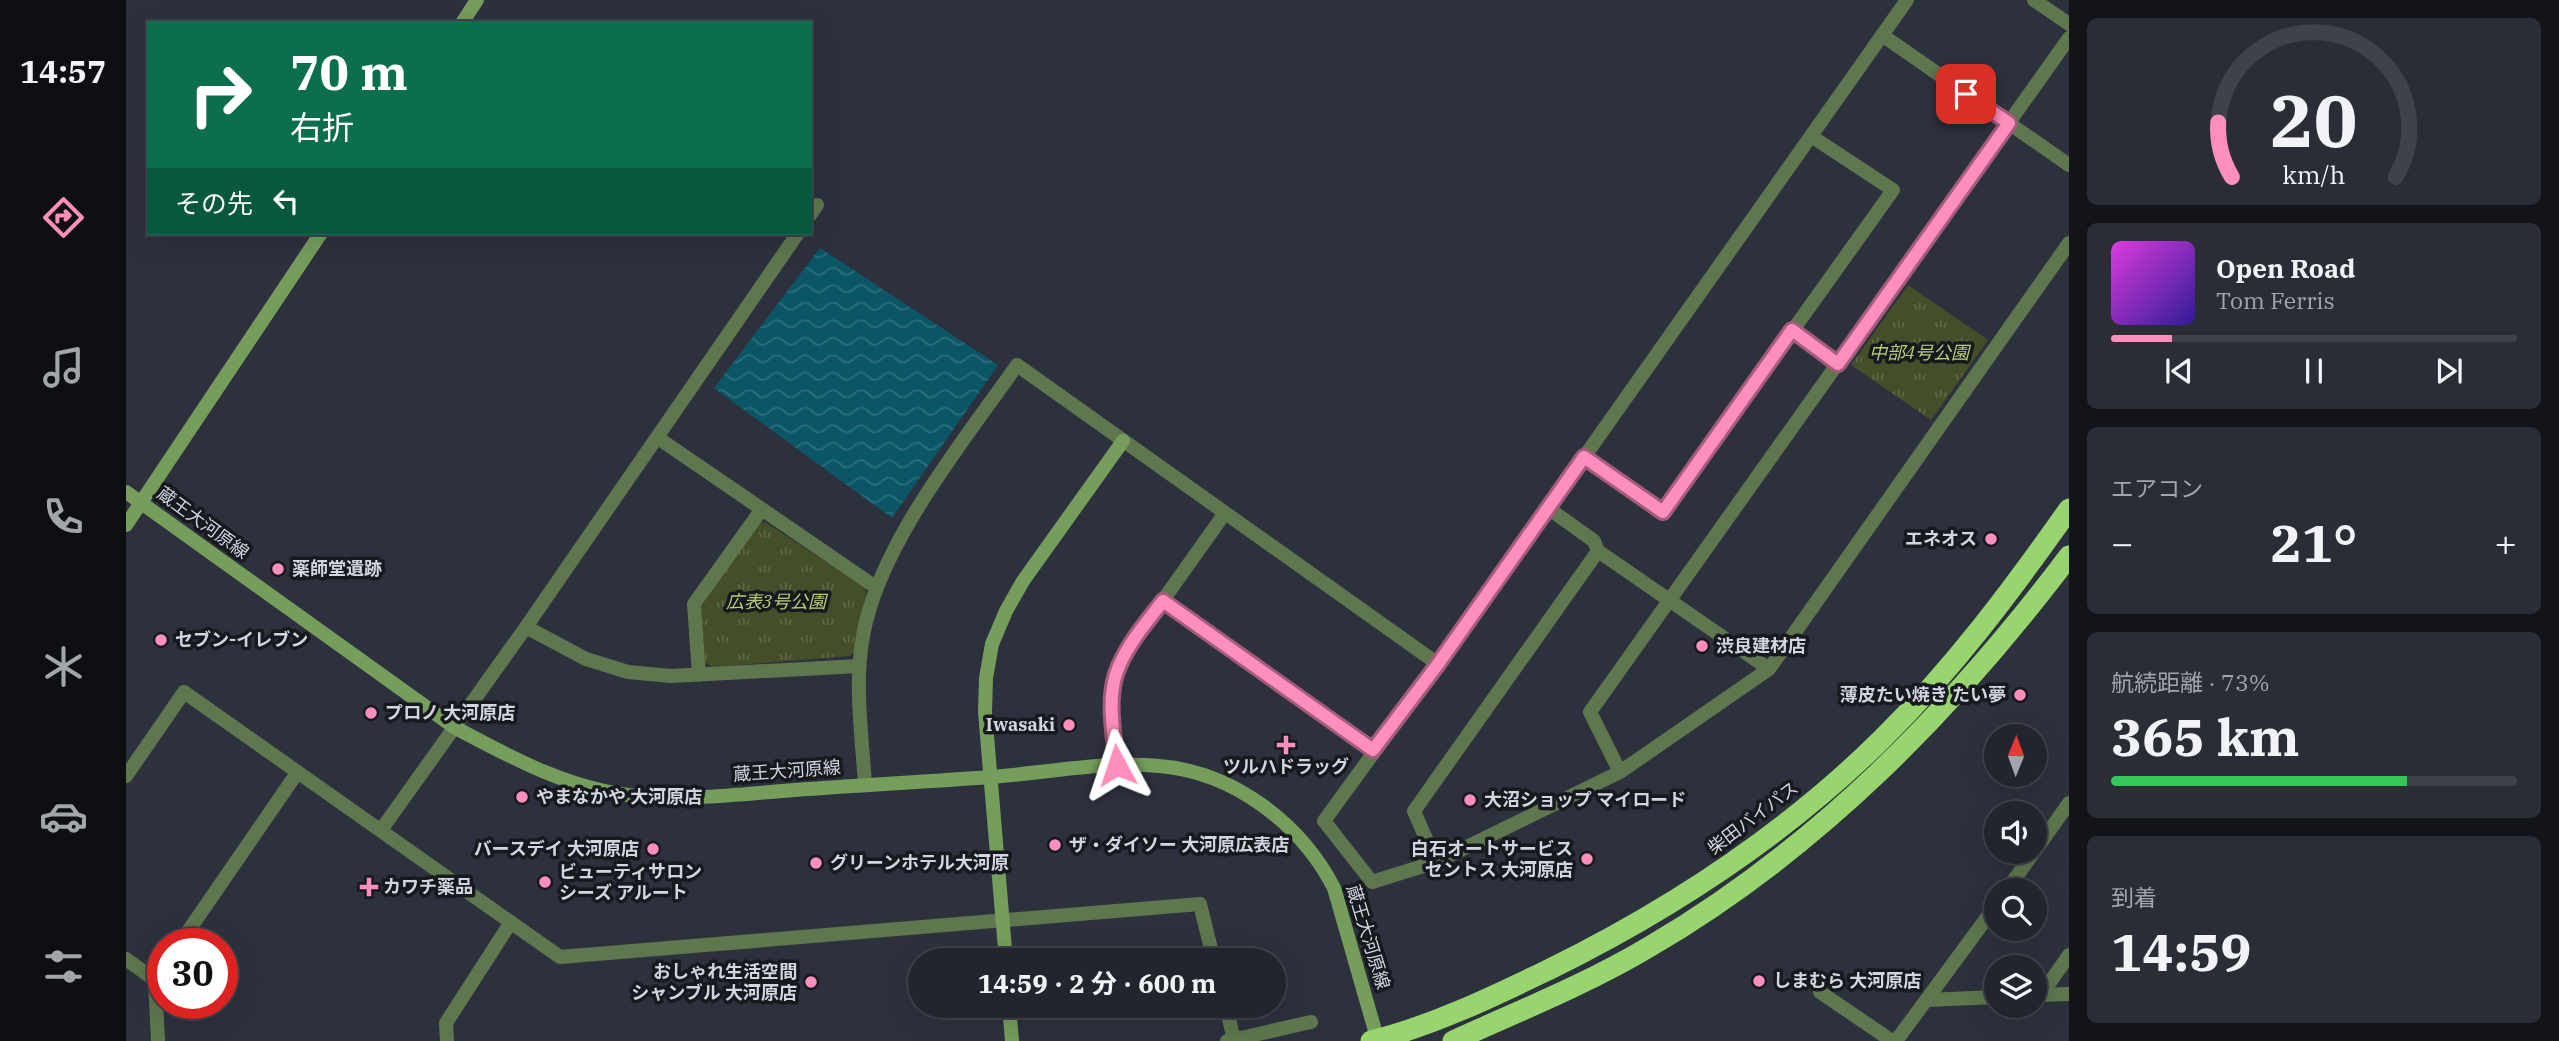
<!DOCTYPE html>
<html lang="ja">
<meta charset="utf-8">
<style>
body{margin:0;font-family:"IBM Plex Serif","Noto Sans JP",serif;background:#2a2d36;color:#f1f3f6;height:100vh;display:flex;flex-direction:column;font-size:26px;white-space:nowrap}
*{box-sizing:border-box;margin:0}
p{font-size:23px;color:#a2a5aa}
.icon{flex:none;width:38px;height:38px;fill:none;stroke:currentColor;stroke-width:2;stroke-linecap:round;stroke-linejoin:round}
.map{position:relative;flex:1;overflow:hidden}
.panel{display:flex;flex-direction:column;gap:18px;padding:18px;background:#131419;width:490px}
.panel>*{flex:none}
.top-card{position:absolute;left:21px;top:21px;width:665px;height:214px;border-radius:0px;box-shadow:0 7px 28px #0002,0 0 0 2px #3f424a;background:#0b6e4f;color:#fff;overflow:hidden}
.needle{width:46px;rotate:1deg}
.buttons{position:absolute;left:1858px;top:724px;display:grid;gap:14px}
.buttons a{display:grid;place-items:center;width:63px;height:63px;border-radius:50%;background:#22252e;box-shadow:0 7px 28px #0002,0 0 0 2px #3f424a;font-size:35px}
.speed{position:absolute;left:21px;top:928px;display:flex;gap:14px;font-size:35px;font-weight:700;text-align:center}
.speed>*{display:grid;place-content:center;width:91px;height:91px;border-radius:50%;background:#22252e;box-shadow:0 7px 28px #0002,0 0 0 2px #3f424a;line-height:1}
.speed .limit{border:10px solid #d22;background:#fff;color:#111}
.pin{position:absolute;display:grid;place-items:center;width:60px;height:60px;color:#fff;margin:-30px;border-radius:14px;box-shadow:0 4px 10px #0006}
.me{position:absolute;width:77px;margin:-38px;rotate:355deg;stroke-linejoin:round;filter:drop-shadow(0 0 5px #0008)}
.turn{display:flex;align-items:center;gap:24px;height:147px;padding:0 28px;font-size:32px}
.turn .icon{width:91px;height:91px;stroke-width:2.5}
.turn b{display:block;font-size:49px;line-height:60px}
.then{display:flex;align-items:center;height:66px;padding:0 28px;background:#0003;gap:14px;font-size:26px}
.big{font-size:52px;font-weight:700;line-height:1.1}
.panel .tile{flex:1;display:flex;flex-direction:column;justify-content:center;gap:10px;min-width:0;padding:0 24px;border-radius:10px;background:#2a2d36}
.panel .dial{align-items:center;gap:0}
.dial svg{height:182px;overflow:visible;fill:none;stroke:#3f424a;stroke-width:7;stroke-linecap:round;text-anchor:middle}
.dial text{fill:#f1f3f6;stroke:none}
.song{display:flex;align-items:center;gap:21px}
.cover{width:84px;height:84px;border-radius:10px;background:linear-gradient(135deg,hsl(300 70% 55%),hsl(250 70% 35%))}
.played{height:7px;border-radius:4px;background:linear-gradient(90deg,#fe8ebc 15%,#3f424a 15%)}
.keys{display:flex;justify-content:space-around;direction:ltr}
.heat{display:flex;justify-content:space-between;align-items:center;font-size:38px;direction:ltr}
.charge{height:10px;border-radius:5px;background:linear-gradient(90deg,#34c759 73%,#3f424a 0)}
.trip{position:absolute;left:782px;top:948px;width:378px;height:70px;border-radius:35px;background:#22252e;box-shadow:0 7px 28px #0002,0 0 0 2px #3f424a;font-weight:700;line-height:70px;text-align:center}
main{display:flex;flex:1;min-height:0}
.tab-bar{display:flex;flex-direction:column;width:126px;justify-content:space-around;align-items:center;background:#0e0f12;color:#a2a5aa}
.tab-bar .icon{width:49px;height:49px}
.tab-bar .selected{color:#fe8ebc}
.tab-bar b{font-size:32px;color:#f1f3f6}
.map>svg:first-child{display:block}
</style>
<main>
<nav class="tab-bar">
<b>14:57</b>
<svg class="icon selected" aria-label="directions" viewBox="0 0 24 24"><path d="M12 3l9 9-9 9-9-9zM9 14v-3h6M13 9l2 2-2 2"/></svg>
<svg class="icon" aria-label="music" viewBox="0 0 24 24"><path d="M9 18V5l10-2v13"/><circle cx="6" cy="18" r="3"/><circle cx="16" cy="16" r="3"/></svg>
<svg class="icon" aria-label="phone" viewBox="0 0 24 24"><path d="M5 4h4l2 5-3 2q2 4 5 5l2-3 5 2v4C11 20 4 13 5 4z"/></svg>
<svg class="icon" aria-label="climate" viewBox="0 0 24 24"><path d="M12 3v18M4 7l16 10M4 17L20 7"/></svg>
<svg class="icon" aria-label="car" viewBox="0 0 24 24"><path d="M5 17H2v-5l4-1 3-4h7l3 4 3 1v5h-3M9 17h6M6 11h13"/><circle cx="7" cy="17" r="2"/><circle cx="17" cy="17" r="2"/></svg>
<svg class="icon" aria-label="filters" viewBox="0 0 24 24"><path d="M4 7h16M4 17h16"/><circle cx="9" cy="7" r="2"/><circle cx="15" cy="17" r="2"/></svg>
</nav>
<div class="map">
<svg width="1943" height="1041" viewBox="0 0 1943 1041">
<defs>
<pattern id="park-tufts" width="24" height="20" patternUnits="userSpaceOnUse" patternTransform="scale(1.75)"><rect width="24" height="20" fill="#444f29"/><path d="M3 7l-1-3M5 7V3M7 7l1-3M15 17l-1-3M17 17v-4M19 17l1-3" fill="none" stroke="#5e6748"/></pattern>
<pattern id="water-waves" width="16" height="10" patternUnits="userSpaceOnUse" patternTransform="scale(1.75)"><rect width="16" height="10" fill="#0a5666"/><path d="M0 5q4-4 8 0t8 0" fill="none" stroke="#2d6d7b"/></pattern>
</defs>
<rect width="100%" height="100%" fill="#2d313e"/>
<!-- park -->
<path fill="url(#park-tufts)" d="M1782,285l80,55 -57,80 -80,-55z
M639,522l99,65 3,8 -11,54 -6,7 -137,11 -8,-4 -4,-56 56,-84z"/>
<!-- water -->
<path fill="url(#water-waves)" d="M694,248l178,117 -106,153 -178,-130z"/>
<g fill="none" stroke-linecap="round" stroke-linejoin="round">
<!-- street -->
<path stroke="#5e774e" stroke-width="14" d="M1781,0l-469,664 -114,157 48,61 64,-20 184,-90 149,-103 300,-426
M1908,0l35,24
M1756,35l187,130
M684,215l7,-10
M1666,330l46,34
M532,438l219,150
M1458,457l79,55 230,-322 -82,-54
M1422,508l46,33 4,10 171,118
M1037,601l210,149
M400,627l60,32 42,13 43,4 188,-10
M573,675l-5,-71 68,-95
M991,765l-5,-62 4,-30 13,-25 96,-135
M1494,772l-30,-60 479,-674
M0,776l58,-84 376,265 640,-53 14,57
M739,785c-3,-49 -11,-101 -2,-149 16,-92 101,-195 154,-271l421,299
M255,830l145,-203 272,-394
M1909,851l34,-48
M1310,862l-22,-51 184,-260
M1880,891l28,-39
M54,943l117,-170
M0,959l29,21
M1694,992l72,49
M1911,995l32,-1
M1915,995l28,-40
M1800,1000l71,-3
M1100,1006l8,34
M32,1041l-3,-61 8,-12
M321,1041l-1,-18 65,-101
M1101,1041l84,-19
M1770,1041l101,-137"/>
<!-- secondary -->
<path stroke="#759d5c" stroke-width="14" d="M336,23l15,-23
M0,492l328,235c58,31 116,63 182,69 53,5 106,-2 159,-6 65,-5 130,-8 195,-13 56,-4 113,-16 169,-11 75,6 142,58 175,122l44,153
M0,525l195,-292
M880,961l-21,-249 1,-34 6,-34 14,-33 17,-30 100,-140
M883,1006l3,35"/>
<!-- highway -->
<path stroke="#98d56e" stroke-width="21" d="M1245,1041c61,-15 121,-44 177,-71 122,-60 237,-135 334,-231 71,-70 130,-149 187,-230
M1327,1041c66,-30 134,-57 196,-94 168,-98 304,-237 420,-391"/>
</g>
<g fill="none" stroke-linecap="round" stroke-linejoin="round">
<defs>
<path id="route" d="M991,765c-3,-29 -10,-63 -1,-91 9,-27 30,-51 47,-73l210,149 65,-86 146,-207 79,55 129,-182 46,34 171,-241 -43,-29"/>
</defs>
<!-- route casing -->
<use href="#route" stroke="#a55c7a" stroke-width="18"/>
<!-- route -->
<use href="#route" stroke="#fe8ebc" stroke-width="12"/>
</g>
<!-- markers -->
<g fill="#fe8ebc" stroke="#17191f" stroke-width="2.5">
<circle cx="1865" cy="539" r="7"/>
<circle cx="152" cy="569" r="7"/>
<circle cx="35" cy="640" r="7"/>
<circle cx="1576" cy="646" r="7"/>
<circle cx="1894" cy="695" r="7"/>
<circle cx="245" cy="713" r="7"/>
<circle cx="943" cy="725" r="7"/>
<path d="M1156.5 734.5h7v7h7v7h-7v7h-7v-7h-7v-7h7z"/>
<circle cx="396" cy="797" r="7"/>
<circle cx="1344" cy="800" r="7"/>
<circle cx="929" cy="845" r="7"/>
<circle cx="527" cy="849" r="7"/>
<circle cx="1461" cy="859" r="7"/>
<circle cx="690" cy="863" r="7"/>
<circle cx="419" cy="882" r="7"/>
<path d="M239.5 876.5h7v7h7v7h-7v7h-7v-7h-7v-7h7z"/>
<circle cx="1633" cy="981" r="7"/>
<circle cx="685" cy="982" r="7"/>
</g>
<g text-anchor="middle" stroke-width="7" stroke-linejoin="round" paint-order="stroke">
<!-- park labels -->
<g font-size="18" font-style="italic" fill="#b6cf75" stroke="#17191f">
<text x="1793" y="359">中部4号公園</text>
<text x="650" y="608">広表3号公園</text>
</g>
<!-- street labels -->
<g font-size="18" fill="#d2d5dd" stroke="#17191f">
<text transform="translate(77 523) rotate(36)" y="6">蔵王大河原線</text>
<text transform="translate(661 771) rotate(-4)" y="6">蔵王大河原線</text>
<text transform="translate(1627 818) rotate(-37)" y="6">柴田バイパス</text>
<text transform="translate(1242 937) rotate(73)" y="6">蔵王大河原線</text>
</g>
<!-- poi labels -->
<g font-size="18" font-weight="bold" fill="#d2d5dd" stroke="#17191f" text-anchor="start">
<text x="1851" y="545" text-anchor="end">エネオス</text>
<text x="166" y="575">薬師堂遺跡</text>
<text x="49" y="646">セブン-イレブン</text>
<text x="1590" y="652">渋良建材店</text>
<text x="1880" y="701" text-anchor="end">薄皮たい焼き たい夢</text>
<text x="259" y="719">プロノ 大河原店</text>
<text x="929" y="731" text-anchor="end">Iwasaki</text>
<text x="1160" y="773" text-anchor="middle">ツルハドラッグ</text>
<text x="410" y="803">やまなかや 大河原店</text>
<text x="1358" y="806">大沼ショップ マイロード</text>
<text x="943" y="851">ザ・ダイソー 大河原広表店</text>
<text x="513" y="855" text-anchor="end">バースデイ 大河原店</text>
<text x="1447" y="855" text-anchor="end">白石オートサービス<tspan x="1447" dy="21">セントス 大河原店</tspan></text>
<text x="704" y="869">グリーンホテル大河原</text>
<text x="433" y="878">ビューティサロン<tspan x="433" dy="21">シーズ アルート</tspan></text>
<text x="257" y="893">カワチ薬品</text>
<text x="671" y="978" text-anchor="end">おしゃれ生活空間<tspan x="671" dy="21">シャンブル 大河原店</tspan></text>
<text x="1647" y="987">しまむら 大河原店</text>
</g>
</g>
</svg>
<div class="buttons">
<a><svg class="needle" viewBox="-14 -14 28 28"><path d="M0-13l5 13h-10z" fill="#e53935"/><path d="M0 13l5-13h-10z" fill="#a2a5aa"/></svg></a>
<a><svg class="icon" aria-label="sound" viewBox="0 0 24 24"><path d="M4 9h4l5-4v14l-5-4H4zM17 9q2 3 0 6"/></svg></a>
<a><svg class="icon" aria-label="search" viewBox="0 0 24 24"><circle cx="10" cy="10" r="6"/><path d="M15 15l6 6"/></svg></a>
<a><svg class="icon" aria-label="layers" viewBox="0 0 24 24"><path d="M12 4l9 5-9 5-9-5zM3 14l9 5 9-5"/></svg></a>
</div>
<div class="speed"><div class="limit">30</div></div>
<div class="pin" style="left:1840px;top:94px;background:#d93025"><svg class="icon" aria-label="arrive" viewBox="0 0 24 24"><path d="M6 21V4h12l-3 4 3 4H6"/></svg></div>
<svg class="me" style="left:991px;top:765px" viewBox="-20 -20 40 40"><path d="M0-17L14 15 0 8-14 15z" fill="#fe8ebc" stroke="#fff" stroke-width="4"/></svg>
<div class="trip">14:59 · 2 分 · 600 m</div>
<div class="top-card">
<div class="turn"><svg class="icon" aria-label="right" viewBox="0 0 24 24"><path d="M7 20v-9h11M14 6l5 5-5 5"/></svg><div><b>70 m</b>右折</div></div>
<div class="then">その先<svg class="icon" aria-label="left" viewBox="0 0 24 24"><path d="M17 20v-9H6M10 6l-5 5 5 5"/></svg></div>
</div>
</div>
<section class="panel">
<div class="tile dial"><svg viewBox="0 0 100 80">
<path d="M14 69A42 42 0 1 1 86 69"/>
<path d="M14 69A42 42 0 0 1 8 45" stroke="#fe8ebc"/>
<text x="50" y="56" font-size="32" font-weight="700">20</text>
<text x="50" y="72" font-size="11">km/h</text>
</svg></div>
<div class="tile">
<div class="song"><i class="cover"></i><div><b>Open Road</b><p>Tom Ferris</p></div></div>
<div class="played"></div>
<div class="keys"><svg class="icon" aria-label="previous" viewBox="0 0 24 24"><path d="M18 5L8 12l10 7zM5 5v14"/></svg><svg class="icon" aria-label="pause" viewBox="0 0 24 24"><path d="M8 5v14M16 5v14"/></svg><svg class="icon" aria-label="next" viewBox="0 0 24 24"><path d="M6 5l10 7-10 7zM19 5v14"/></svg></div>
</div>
<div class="tile"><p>エアコン</p>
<div class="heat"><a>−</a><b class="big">21°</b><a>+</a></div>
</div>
<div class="tile"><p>航続距離 · 73%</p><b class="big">365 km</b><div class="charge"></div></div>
<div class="tile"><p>到着</p><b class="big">14:59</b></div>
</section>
</main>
